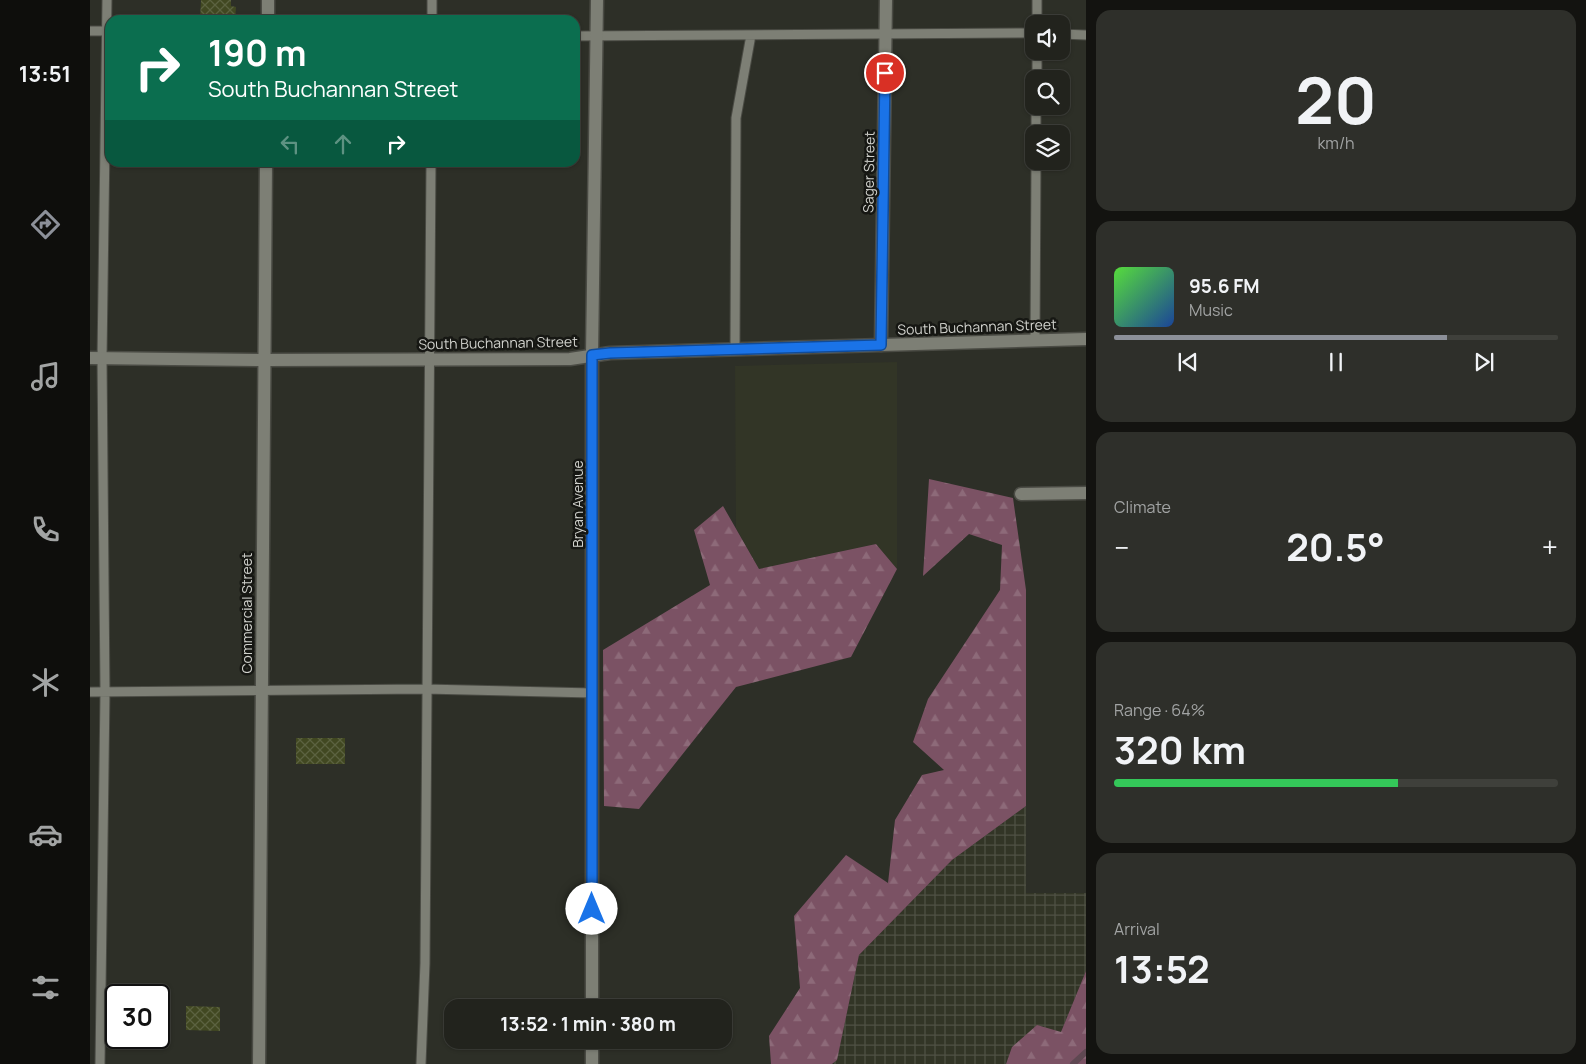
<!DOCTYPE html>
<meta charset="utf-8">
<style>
body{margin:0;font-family:Manrope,sans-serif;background:#2e2f2a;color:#f1f3f6;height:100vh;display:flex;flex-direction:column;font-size:19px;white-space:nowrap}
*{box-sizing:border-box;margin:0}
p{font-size:16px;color:#a2a4a4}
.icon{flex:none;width:28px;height:28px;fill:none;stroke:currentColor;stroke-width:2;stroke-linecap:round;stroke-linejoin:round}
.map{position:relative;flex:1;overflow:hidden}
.sheet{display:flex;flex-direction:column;gap:10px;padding:10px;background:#131310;width:500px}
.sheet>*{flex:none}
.top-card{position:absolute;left:15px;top:15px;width:475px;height:152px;border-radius:15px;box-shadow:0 1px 4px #0004,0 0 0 1px #3f403b;background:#0b6e4f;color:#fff;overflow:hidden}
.tools{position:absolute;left:935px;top:15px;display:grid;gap:10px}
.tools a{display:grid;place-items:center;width:45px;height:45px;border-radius:10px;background:#22231d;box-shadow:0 1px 4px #0004,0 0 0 1px #3f403b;font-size:25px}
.speed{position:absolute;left:15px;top:984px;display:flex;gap:10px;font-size:25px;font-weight:700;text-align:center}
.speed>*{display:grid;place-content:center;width:65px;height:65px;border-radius:50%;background:#22231d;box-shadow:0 1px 4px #0004,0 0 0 1px #3f403b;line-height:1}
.speed .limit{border:2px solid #111;border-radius:8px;background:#fff;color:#111}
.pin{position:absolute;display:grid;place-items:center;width:42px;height:42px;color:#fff;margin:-21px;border:2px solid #fff;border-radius:50%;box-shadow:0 1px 5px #0007}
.me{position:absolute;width:55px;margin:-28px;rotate:0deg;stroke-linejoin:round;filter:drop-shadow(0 0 4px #0008)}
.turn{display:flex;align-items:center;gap:18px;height:105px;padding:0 20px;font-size:22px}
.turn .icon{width:65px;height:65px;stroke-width:2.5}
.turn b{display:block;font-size:35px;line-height:42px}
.lanes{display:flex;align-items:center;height:48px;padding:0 20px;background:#0003;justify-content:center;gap:25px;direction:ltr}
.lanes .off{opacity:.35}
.big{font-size:38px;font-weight:700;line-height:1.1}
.sheet .tile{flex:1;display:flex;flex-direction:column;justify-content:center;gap:8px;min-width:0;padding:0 18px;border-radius:15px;background:#2e2f2a}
.sheet .dial{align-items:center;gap:0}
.dial b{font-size:65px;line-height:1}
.song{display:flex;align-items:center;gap:15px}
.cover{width:60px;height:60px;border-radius:8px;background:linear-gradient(135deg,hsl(110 70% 55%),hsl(220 70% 35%))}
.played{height:5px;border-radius:2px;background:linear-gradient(90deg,#8c9099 75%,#3f403b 75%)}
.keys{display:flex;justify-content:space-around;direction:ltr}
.heat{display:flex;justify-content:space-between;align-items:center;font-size:28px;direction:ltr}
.charge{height:8px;border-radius:4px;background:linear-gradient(90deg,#34c759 64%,#3f403b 0)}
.trip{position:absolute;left:354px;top:999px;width:288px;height:50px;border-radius:15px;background:#22231d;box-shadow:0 1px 4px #0004,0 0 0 1px #3f403b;font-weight:700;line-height:50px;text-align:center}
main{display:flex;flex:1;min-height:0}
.menu{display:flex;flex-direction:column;width:90px;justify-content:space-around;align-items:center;background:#0e0e0c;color:#a2a4a4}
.menu .icon{width:35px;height:35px}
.menu .selected{color:#8c9099}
.menu b{font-size:22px;color:#f1f3f6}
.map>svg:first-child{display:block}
</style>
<main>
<nav class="menu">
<b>13:51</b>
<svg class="icon selected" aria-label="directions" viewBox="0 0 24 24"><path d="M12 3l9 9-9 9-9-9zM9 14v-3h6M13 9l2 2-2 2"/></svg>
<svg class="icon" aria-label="music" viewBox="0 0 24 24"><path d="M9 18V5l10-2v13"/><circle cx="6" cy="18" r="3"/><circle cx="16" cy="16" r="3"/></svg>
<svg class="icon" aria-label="phone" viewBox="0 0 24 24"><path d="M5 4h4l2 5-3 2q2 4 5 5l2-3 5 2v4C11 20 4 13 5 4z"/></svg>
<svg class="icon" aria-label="climate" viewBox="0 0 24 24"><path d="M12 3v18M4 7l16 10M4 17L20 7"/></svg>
<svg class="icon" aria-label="car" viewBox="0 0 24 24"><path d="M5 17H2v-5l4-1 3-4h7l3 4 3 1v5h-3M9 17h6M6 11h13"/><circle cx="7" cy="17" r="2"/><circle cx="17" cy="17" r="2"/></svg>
<svg class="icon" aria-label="filters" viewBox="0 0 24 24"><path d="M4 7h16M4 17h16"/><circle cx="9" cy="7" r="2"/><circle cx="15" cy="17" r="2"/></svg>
</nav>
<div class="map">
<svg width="996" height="1064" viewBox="0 0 996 1064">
<defs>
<pattern id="industrial-grid" width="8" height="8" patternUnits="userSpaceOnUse" patternTransform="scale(1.25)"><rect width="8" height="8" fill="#323526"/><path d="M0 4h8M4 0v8" fill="none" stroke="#4f5144"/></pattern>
<pattern id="forest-firs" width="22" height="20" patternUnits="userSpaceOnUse" patternTransform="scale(1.25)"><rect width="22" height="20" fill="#7b5264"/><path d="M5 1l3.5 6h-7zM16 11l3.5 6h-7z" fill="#8d6a79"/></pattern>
<pattern id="building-cross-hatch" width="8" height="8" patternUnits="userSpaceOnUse" patternTransform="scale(1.25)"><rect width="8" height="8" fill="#414821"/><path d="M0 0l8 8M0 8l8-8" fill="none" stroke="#5b6240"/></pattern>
</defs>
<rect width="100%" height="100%" fill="#2d2f27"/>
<!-- built -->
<path fill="#323526" d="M807,362v207l-21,-25 -117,25 -23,-41 -1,-162z"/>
<!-- industrial -->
<path fill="url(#industrial-grid)" d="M936,806v87h60v78l-25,61 -49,15 -6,17h-173l4,-5 22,-104 93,-95z"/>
<!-- forest -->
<path fill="url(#forest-firs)" d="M839,479l84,19 13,92v216l-74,54 -93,95 -22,105 -5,4h-61l-2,-28 31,-48 -6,-72 52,-61 42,28 7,-63 27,-45 22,-5 -31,-28 15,-43 72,-109 2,-45 -33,-11 -46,42z
M633,506l36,63 117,-25 21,25 -46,88 -115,30 -97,122 -35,-3 -1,-156 107,-65 -16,-55z
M996,971v93h-80l6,-17 25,-22 24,7z"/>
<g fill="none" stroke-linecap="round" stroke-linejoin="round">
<!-- stream -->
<path stroke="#5f4852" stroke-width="6" d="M983,1064l13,-12"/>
</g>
<!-- building -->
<path fill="url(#building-cross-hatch)" d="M111,0h30v6l5,1 -1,13h-35z
M206,738h49v26h-49z
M96,1006l34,1v24l-34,-1z"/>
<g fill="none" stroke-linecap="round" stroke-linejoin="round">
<defs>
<path id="lane" d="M342,20v-20
M947,24v-24
M0,31h20
M971,34l25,1
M485,36l459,-3
M947,79v-28
M946,134v-28
M945,340l1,-179
M645,349l1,-231 15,-83
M0,692l335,-3 168,4
M10,1064l5,-372 -3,-334 5,-358
M331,1064l4,-101 6,-801"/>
<path id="street" d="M178,20v-20
M791,345l5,-345
M931,494l65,-1
M502,1008v-653l5,-355
M169,1064l7,-902
M502,1064v-24"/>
<path id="secondary" d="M0,358l173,2 307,-1 40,-6 476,-14"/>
</defs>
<!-- lane casing -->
<use href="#lane" stroke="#4a4b44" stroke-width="11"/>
<!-- street casing -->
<use href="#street" stroke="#4a4b44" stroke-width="15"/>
<!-- secondary casing -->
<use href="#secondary" stroke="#4a4b44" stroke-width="15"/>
<!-- lane -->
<use href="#lane" stroke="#7d7f75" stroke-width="9"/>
<!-- street -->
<use href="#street" stroke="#7d7f75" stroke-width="12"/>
<!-- secondary -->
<use href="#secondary" stroke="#7d7f75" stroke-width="12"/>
</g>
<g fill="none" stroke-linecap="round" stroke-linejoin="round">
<defs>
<path id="route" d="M502,909v-554l18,-2 271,-8 4,-272"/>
</defs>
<!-- route casing -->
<use href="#route" stroke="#114b97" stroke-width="12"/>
<!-- route -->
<use href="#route" stroke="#1a73e8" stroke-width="9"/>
</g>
<g text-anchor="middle" stroke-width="5" stroke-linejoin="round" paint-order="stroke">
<!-- street labels -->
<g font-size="14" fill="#d1d2cd" stroke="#161713">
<text transform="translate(779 172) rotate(-89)" y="5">Sager Street</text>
<text transform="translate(887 327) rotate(-2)" y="5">South Buchannan Street</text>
<text transform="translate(408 343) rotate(-1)" y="5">South Buchannan Street</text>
<text transform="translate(488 504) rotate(-90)" y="5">Bryan Avenue</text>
<text transform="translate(157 613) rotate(-90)" y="5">Commercial Street</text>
</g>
</g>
</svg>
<div class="tools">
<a><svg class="icon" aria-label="sound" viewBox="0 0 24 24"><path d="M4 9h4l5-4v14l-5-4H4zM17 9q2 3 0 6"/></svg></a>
<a><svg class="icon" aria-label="search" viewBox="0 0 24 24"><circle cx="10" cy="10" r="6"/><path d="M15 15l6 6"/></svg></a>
<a><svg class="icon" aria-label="layers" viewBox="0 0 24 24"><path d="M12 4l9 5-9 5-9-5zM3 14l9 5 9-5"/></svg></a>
</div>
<div class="speed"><div class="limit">30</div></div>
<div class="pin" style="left:795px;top:73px;background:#d93025"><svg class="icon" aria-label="arrive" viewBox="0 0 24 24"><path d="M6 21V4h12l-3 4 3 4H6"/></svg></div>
<svg class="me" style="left:502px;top:909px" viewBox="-20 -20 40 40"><circle r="19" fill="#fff"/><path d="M0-13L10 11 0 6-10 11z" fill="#1a73e8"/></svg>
<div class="trip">13:52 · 1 min · 380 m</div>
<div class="top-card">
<div class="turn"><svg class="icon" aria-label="right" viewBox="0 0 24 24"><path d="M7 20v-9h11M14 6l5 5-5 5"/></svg><div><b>190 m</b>South Buchannan Street</div></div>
<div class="lanes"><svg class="icon off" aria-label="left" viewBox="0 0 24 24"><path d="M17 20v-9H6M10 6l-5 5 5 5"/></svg><svg class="icon off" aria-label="ahead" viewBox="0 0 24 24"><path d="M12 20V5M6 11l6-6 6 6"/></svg><svg class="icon" aria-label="right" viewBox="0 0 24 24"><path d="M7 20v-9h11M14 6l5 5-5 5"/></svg></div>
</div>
</div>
<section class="sheet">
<div class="tile dial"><b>20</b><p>km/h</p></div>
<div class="tile">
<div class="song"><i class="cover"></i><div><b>95.6 FM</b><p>Music</p></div></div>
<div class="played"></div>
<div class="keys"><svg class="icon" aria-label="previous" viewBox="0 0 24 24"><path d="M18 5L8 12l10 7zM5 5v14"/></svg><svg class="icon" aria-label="pause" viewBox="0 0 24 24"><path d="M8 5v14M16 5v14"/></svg><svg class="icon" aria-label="next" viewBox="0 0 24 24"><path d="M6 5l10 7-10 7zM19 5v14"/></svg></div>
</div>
<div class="tile"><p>Climate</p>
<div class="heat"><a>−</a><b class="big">20.5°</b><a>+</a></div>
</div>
<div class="tile"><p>Range · 64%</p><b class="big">320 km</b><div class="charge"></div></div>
<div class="tile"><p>Arrival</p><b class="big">13:52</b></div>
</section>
</main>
